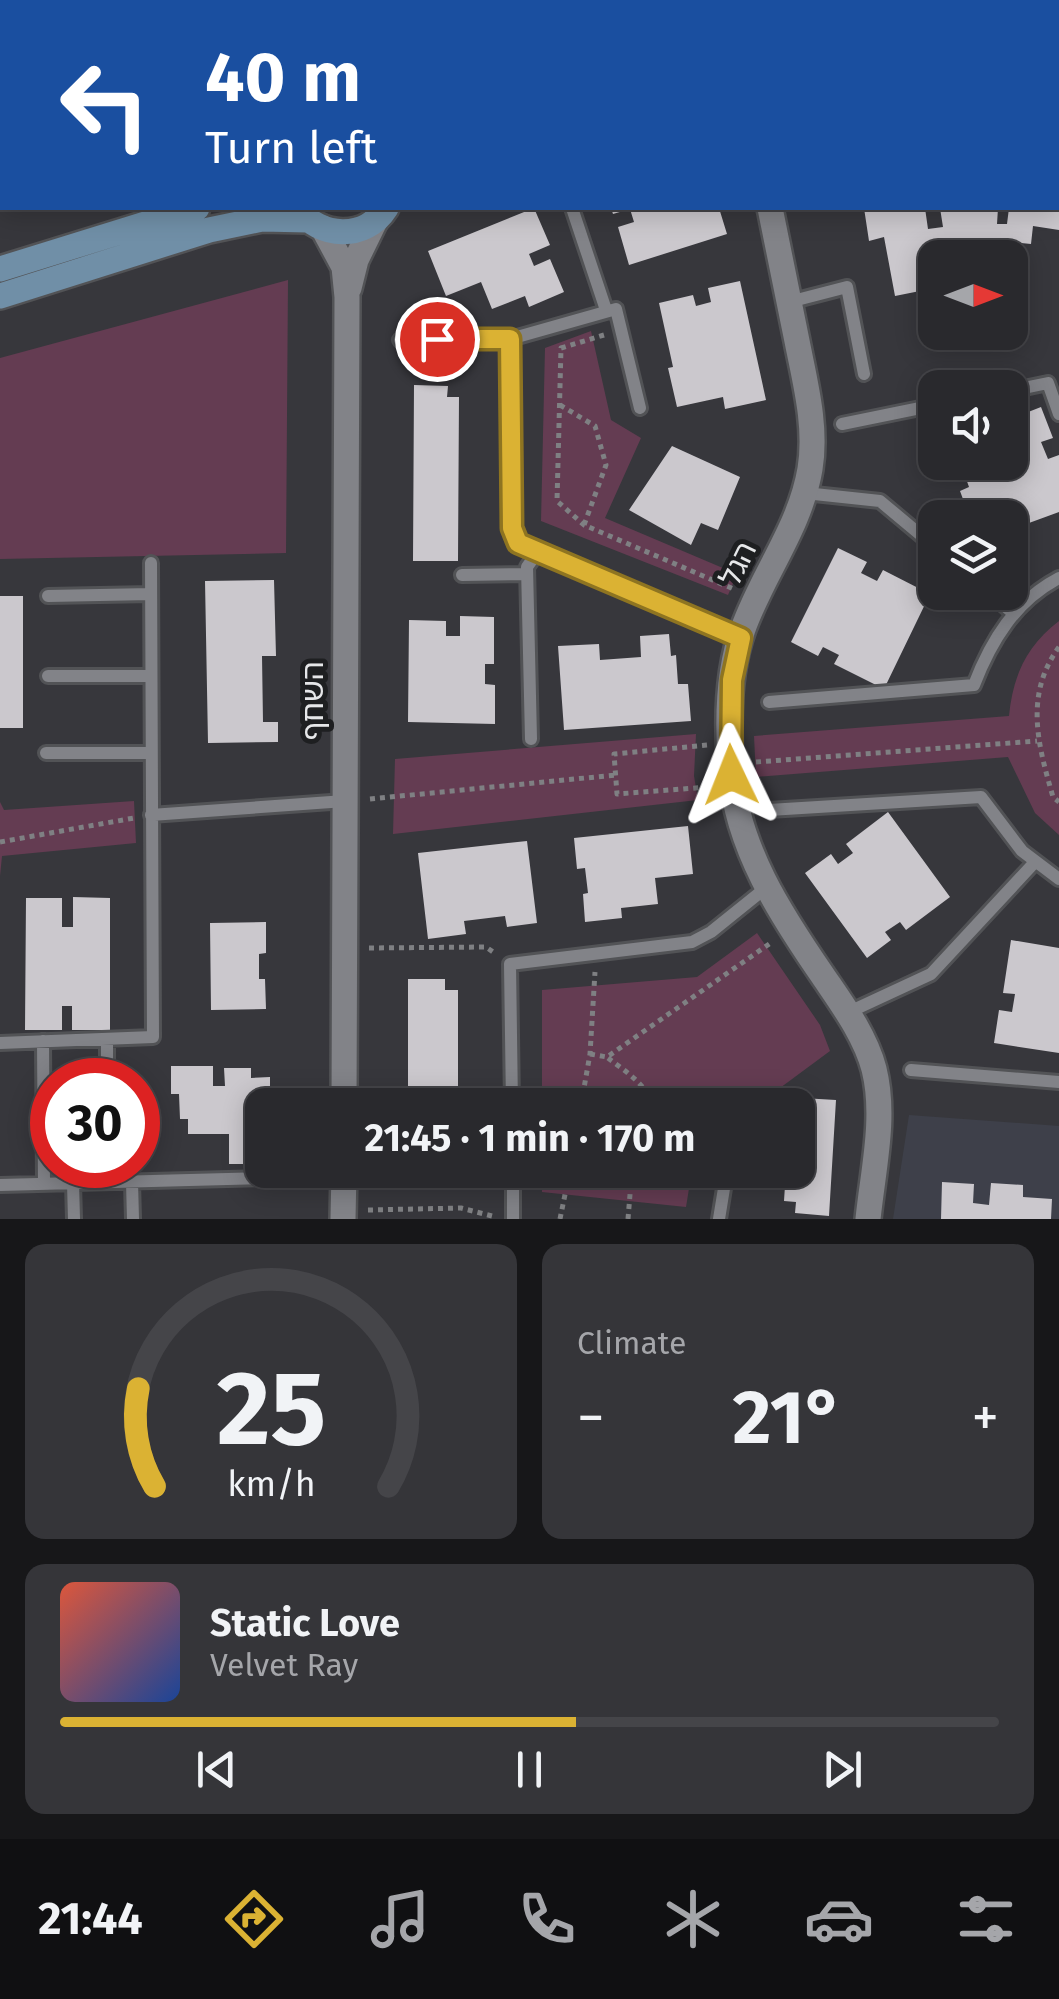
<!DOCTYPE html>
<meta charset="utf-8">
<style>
body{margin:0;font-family:"Fira Sans","Noto Sans Hebrew",sans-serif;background:#353539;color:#f1f3f6;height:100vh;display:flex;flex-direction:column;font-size:38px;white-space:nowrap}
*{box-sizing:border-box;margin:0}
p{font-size:32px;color:#a5a6aa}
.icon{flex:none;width:55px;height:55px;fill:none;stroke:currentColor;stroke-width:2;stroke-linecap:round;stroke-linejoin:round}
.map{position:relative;height:1219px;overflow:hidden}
.details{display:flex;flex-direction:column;gap:25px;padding:25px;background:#171719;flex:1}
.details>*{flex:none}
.top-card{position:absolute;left:0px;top:0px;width:1060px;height:210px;box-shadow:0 5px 25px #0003,0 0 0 2px #454549;background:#1a4fa0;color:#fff;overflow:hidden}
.needle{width:65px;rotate:90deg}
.fabs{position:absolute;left:918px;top:240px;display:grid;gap:20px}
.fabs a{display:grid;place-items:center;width:110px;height:110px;border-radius:20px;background:#29292d;box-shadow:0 5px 25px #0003,0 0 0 2px #454549;font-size:50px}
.speed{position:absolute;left:30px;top:1058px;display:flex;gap:20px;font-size:50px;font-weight:700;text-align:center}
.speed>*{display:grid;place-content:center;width:130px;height:130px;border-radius:50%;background:#29292d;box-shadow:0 5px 25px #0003,0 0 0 2px #454549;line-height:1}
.speed .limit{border:15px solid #d22;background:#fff;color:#111}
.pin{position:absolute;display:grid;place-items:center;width:85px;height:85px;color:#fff;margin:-42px;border:5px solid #fff;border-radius:50%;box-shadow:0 2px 10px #0007}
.me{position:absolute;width:110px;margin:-55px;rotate:358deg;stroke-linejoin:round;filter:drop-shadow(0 0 8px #0008)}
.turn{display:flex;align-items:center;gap:35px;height:210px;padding:0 40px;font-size:45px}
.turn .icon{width:130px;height:130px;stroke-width:2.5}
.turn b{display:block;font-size:70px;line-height:85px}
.big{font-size:75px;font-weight:700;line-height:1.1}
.details .card{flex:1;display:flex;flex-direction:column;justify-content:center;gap:15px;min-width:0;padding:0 35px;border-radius:20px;background:#353539}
.details .dial{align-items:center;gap:0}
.dial svg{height:260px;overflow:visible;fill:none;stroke:#454549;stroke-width:7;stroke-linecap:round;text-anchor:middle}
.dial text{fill:#f1f3f6;stroke:none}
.song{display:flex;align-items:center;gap:30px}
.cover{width:120px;height:120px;border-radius:15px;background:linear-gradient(135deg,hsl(10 70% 55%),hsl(220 70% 35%))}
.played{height:10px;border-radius:5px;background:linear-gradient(90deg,#dbb233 55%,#454549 55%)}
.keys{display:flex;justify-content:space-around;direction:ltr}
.heat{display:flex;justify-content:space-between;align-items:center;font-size:55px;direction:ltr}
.details .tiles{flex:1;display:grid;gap:25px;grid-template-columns:1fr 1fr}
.card:last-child{grid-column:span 2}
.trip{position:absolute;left:245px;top:1088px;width:570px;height:100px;border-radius:20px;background:#29292d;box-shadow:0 5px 25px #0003,0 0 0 2px #454549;font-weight:700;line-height:100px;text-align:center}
.dock{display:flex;height:160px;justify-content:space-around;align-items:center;background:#101012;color:#a5a6aa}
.dock .icon{width:70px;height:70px}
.dock .active{color:#dbb233}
.dock b{font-size:45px;color:#f1f3f6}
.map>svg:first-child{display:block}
</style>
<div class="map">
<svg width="1059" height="1219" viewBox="0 0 1059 1219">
<rect width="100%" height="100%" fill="#37373c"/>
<!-- built -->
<path fill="#3e404a" d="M909,1115l150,11v93h-166z"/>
<!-- green -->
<path fill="#643c52" d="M387,0h352l-352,2z
M288,280l-2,273 -286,6v-201z
M591,331l20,89 30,18 -36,80 132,56 -9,21 -187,-74 4,-173z
M1059,621v214l-24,-22 -27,-56 -252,20 -2,-41 255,-20c4,-40 17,-70 50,-95z
M696,734l-2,42 4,24 -305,34 2,-75z
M134,801l2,42 -134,13 -2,20v-74l4,8z
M757,933l63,92 10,26 -73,54h-48l-4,-5 -2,5h-161v-115l155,-13z
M542,1170h150l-6,37 -144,-15z"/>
<!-- building -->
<path fill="#cbc8cd" d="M534,208l16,37 -21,9 5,12 16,-7 14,33 -35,15 -4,-11 -33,13 -11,-27 -35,14 -18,-45z
M611,208h108l8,26 -98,31 -11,-38 16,-5 -4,-13 -17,5z
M864,208h61l3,21 15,-2 -3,-19h58l-1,16h10l2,-16h50v22l-26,-4 -2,18 -38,-4v7l-19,10h-16l-15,-12 -10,1 2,42 -40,8 -11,-59 -15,4z
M740,281l26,119 -41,9 -2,-12 -46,10 -9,-39 5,-1 -14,-64 34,-8 3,11 15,-4 -3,-14z
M414,385l34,1 -1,11h12l-1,164h-45z
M1041,407l12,31 -12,4 7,17 11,-4v57l-49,18v-12h-40l-10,-27 9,-4 -6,-17 -9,3 -4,-11h60v-43z
M672,446l68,31 -22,53 -17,-7 -10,22 -62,-35z
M838,548l29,14 -6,11 16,8 6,-11 47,24 -46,95 -50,-25 5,-9 -16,-8 -5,9 -27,-14z
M274,580l2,76h-14l1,66h15v20l-70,1 -3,-162z
M0,596h23v132h-23z
M460,616l34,1v47h-9v20l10,1v39l-87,-2 1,-102 37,1v15h14z
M669,634l2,22 5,-1 2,29h10l3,37 -127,9 -6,-84 41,-2 1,16 41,-3 -1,-21z
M888,812l62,85 -44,33 -6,-8 -15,10 6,8 -24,18 -62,-85 26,-19 7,10 15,-11 -7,-9z
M688,826l5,48 -38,4 3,26 -37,4 1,10 -37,4 -2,-28 5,-1 -3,-25 -8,1 -3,-31z
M527,841l10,82 -30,4 -2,-11 -41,5 2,13 -38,5 -10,-86z
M73,897l37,1v132h-38v-24h-10v24h-37l1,-132h36v29h11z
M266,922v31l-7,1v25h6l1,30 -55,1 -1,-87z
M1011,940l48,8v105l-65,-10 5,-33 13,2 3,-18 -12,-1z
M408,979h37v11h13v115h-50z
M171,1066h42v20h12l-1,-18h27v10l19,-1v28h-8v59h-33v-30h-41v-15h-8l-1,-25h-8z
M802,1098l34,2 -7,116 -34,-3 1,-11 -12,-1 2,-31h12v-57h3z
M409,1170h41v6h-41z
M942,1182l32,2 -1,19 16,2 2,-22 32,2v12l29,2 -1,20h-110z"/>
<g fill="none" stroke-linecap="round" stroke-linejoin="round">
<defs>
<path id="lane" d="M74,2v-2
M0,70h2
M572,208l34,102
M789,302l58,-15 17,87
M510,339l2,189 6,15 223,95
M400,340l110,-1 106,-30 24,99
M1010,391l38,-8 11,31
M842,424l93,-19
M805,493l75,8 55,46
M462,575l65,-1
M988,592l26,22
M48,596l103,-2
M48,676h103
M769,702l205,-17c17,-44 41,-84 85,-107
M531,739l-4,-172 10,-14
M46,753h105
M769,810l212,-13 41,54 37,28
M151,815l194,-14
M847,1013l84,-39 104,-112
M107,1039v41
M43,1041l1,143
M0,1043l153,-6 -2,-474
M911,1070l148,12
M512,1105l-2,-141 182,-22 19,-10 56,-45
M513,1170v49
M132,1182l1,37
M73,1183l1,36
M0,1185l344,-9
M719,1219l8,-49"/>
<path id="street" d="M346,0v2
M770,208c9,44 18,89 27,133 8,41 20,85 13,128 -10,59 -47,104 -67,160 -16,44 -16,96 -12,142 6,77 50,144 92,205 19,28 42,59 51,93 12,48 -1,101 -6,150
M323,228l21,39 3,30 -3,808
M349,288l7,-28 20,-41
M343,1219l1,-49"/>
<path id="secondary" d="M853,2l11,-2
M991,2l12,-2
M298,209c22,29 67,32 88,-1
M0,269l197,-61
M0,296l209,-66 53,-11 46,1"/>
</defs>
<!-- lane casing -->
<use href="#lane" stroke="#525356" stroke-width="18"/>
<!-- street casing -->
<use href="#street" stroke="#525356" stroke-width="30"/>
<!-- secondary casing -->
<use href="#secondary" stroke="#525356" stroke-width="30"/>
<!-- path -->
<path stroke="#7f8083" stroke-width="5" stroke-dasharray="5 5" stroke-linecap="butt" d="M412,0v2
M1058,25l1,-1
M604,335l-43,13 -4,153 27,24 152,65
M560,405l35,21 11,39 -22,60
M1059,647c-35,48 -21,98 -6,150l6,5
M707,745l-93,9 3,40 91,-7
M756,762l281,-21
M370,799l246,-24
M0,842l134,-24
M369,948l117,-1 10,7
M590,1054l17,3 165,-115
M608,1058c17,13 38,26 45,47
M581,1105l9,-51 5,-82
M368,1210l93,-2 35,9
M560,1219l10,-49
M628,1219l4,-49"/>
<!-- lane -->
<use href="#lane" stroke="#828388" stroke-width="12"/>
<!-- street -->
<use href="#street" stroke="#828388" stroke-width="25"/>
<!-- secondary -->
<use href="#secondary" stroke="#708fa7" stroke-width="25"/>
</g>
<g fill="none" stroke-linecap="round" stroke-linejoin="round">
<defs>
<path id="route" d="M437,339h73l2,189 6,15 223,95 -9,42 -1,95"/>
</defs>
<!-- route casing -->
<use href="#route" stroke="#8e7421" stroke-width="25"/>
<!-- route -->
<use href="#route" stroke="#dbb233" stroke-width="18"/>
</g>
<g text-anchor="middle" stroke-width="10" stroke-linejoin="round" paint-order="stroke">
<!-- street labels -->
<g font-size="30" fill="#e6e7e9" stroke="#1e1f21">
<text transform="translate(738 564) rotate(-64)" y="10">הגל</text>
<text transform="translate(313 701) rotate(-90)" y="10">השחף</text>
</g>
</g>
</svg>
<div class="fabs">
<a><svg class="needle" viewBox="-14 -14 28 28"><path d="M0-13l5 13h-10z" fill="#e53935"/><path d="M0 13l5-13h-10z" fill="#a5a6aa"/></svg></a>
<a><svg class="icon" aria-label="sound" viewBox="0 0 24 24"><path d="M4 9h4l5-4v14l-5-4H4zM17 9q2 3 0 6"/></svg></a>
<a><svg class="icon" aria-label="layers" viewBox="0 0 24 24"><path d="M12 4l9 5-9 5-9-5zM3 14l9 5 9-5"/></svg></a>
</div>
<div class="speed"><div class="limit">30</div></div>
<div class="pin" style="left:437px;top:339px;background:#d93025"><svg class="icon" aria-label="arrive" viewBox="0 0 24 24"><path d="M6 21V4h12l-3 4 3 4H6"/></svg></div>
<svg class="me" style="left:731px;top:775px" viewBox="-20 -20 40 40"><path d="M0-17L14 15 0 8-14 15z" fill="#dbb233" stroke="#fff" stroke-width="4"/></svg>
<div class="trip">21:45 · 1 min · 170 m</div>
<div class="top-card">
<div class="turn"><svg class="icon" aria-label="left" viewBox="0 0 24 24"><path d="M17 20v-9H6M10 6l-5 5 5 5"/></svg><div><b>40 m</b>Turn left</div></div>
</div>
</div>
<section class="details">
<div class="tiles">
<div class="card dial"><svg viewBox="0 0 100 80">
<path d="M14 69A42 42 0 1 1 86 69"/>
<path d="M14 69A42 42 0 0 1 9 39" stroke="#dbb233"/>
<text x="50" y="56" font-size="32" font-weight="700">25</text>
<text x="50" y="72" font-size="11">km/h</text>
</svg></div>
<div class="card"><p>Climate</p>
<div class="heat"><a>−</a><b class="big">21°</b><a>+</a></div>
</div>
<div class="card">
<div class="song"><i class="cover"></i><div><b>Static Love</b><p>Velvet Ray</p></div></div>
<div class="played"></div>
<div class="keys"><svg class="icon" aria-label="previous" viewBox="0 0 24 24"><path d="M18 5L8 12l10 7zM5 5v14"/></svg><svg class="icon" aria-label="pause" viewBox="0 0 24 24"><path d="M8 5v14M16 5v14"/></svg><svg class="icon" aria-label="next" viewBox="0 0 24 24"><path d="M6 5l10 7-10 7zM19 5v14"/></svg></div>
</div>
</div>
</section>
<nav class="dock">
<b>21:44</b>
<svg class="icon active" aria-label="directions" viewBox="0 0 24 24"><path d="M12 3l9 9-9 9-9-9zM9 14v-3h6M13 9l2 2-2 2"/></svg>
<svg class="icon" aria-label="music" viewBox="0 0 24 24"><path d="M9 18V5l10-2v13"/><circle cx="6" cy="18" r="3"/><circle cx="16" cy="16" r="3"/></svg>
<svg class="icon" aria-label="phone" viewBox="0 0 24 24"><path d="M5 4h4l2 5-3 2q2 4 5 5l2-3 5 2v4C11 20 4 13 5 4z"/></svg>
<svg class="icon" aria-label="climate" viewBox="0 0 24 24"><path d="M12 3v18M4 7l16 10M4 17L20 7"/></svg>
<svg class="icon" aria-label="car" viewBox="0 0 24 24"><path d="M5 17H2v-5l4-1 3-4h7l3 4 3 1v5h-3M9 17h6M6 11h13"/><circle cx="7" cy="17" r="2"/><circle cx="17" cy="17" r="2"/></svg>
<svg class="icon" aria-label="filters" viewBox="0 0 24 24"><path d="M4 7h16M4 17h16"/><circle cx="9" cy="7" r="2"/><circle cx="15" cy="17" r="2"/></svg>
</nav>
